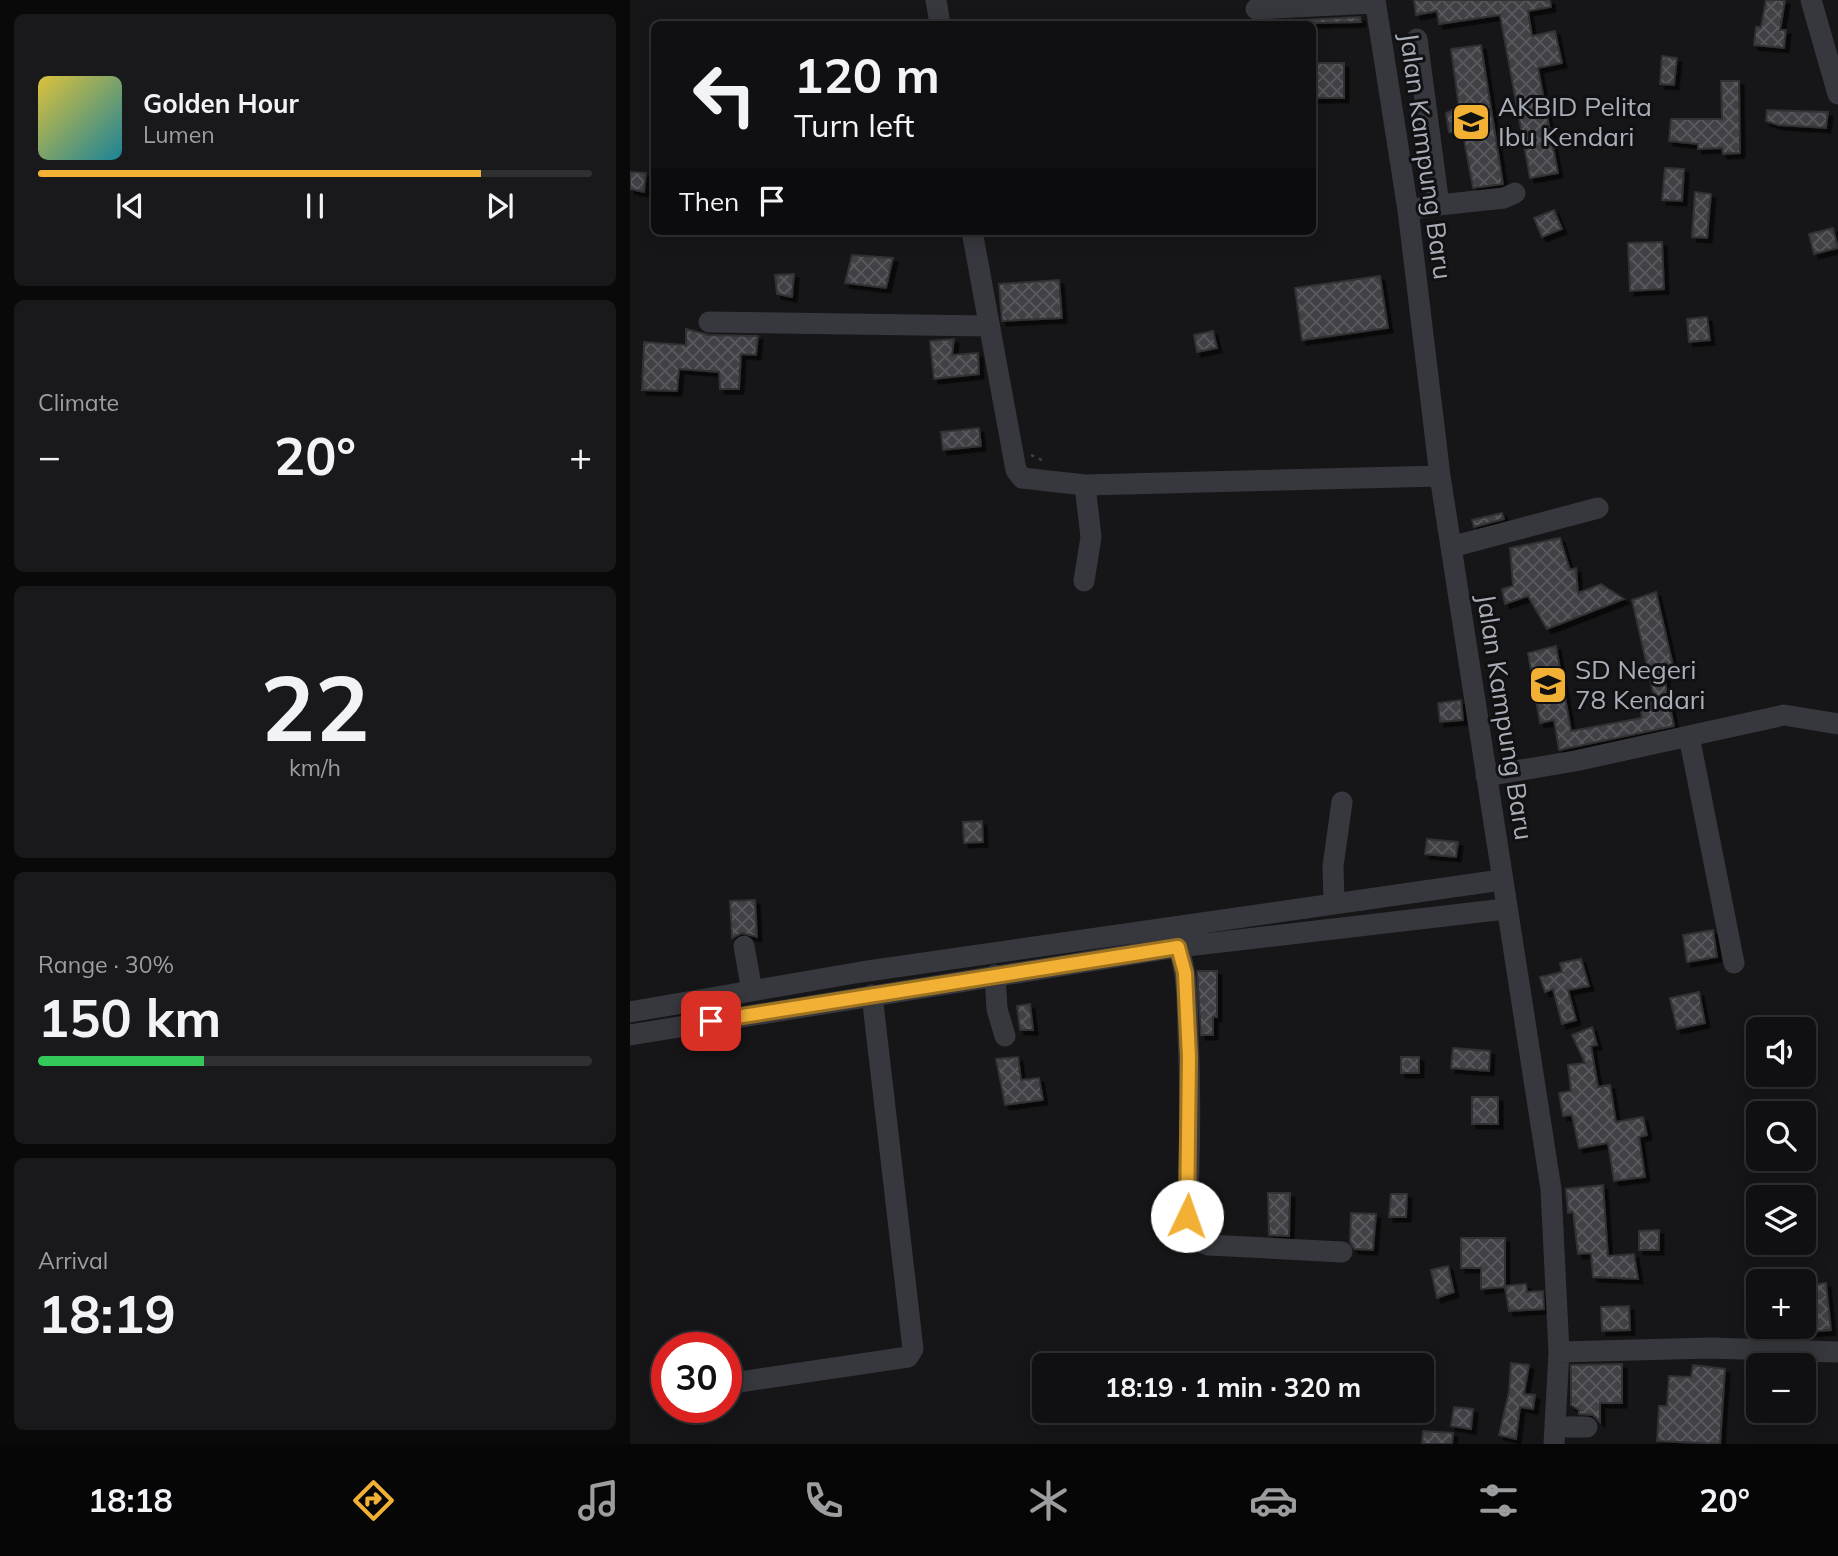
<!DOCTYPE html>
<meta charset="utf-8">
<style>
body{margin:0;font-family:Mulish,sans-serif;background:#19191b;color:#f1f3f6;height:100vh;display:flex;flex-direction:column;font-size:26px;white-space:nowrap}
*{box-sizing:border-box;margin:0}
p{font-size:23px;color:#9c9d9f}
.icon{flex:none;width:38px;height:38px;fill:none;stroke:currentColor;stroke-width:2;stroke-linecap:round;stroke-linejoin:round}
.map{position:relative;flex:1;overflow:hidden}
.panel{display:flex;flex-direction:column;gap:14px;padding:14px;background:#09090a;width:630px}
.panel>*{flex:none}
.top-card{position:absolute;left:21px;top:21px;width:665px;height:214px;border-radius:10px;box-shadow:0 4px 18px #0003,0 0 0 2px #303032;background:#101012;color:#f1f3f6;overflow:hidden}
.tools{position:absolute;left:1116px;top:1017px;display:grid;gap:14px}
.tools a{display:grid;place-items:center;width:70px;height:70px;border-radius:10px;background:#101012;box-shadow:0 4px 18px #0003,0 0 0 2px #303032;font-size:35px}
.speed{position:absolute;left:21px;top:1332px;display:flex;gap:14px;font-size:35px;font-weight:700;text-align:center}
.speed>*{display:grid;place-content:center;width:91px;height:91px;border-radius:50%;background:#101012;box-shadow:0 4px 18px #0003,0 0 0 2px #303032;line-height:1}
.speed .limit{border:10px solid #d22;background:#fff;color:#111}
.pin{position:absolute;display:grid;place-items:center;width:60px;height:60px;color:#fff;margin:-30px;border-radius:14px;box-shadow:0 4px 10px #0006}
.me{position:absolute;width:77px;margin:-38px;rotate:3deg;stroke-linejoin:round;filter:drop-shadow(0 0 5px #0008)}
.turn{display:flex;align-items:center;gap:24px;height:147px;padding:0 28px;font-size:32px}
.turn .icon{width:91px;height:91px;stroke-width:2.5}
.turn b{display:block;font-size:49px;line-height:60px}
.then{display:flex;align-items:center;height:66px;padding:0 28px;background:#0003;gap:14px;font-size:26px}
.big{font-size:52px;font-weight:700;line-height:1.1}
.panel .tile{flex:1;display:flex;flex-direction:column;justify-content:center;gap:10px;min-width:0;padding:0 24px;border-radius:10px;background:#19191b}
.panel .dial{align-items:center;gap:0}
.dial b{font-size:91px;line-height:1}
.song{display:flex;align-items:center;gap:21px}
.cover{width:84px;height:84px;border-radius:10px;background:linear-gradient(135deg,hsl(50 70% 55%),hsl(190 70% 35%))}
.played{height:7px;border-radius:4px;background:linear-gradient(90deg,#f2b134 80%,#303032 80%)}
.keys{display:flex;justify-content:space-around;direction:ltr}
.heat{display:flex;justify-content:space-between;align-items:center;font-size:38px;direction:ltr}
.charge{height:10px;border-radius:5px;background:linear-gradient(90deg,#34c759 30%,#303032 0)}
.trip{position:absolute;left:402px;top:1353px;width:402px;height:70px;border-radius:10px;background:#101012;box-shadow:0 4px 18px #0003,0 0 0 2px #303032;font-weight:700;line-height:70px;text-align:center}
.tab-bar{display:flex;height:112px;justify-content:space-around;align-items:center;background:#060607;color:#9c9d9f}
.tab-bar .icon{width:49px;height:49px}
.tab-bar .selected{color:#f2b134}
.tab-bar b{font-size:32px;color:#f1f3f6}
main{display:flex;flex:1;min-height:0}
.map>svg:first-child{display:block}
</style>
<main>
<section class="panel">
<div class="tile">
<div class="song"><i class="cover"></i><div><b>Golden Hour</b><p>Lumen</p></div></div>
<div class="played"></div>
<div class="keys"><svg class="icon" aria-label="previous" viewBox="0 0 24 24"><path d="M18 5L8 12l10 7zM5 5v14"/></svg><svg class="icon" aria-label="pause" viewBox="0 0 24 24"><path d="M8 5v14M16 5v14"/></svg><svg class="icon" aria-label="next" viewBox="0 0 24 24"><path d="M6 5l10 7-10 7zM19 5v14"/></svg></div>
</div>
<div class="tile"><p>Climate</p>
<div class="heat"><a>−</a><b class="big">20°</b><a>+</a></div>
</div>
<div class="tile dial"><b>22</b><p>km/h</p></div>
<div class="tile"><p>Range · 30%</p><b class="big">150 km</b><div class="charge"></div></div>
<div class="tile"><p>Arrival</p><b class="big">18:19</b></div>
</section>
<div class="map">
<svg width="1208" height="1444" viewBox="0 0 1208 1444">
<defs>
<pattern id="building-cross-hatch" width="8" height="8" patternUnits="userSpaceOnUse" patternTransform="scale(1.75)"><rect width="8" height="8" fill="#404145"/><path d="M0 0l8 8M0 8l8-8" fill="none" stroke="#595a5e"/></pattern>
<filter id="shadow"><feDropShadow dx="4.5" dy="4.5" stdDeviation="0" flood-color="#0009"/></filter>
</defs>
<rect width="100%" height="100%" fill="#161618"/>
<!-- building -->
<path fill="url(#building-cross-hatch)" stroke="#303034" stroke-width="2" filter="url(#shadow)" d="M784,0h136l1,7 -23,4 4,25 23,-5 7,32 -24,5 20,105 -28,5 -30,-163 -61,9 -2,-13 -21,4z
M1136,0h19l-5,30h6l-2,18 -30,-3 2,-18h5z
M730,17l1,5 -102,2v-2z
M851,45l22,139 -30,4 -10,-54 -14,-2 -3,-19 13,-6 -8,-58z
M1032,56l15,2 -3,27 -14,-1z
M682,63h32v35h-32z
M1091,81h18l1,72 -17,1 -1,-6 -24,1v-5l-29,-3 2,-22h51z
M1137,110l61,2 -2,16 -48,-3 -12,-4z
M1035,168l19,1 -2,32 -20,-1z
M0,172l16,1 -2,19 -14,-3z
M1065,192l16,2 -4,44 -15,-1z
M924,210l8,19 -20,8 -8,-19z
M1203,228l5,20 -24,6 -5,-20z
M1032,242l2,47 -34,2 -2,-48z
M222,255l41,3 -7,30 -41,-5z
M164,274l-2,23 -15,-3 -2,-19z
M750,276l8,52 -86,12 -7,-52z
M429,280l3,38 -60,3 -3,-37z
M1077,317l3,23 -21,2 -2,-23z
M56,329l23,6 49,1 -2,19 -15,-1 -2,35h-19l-1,-17 -40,-3 -2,22 -35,-1 2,-48 42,3z
M583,331l4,17 -20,4 -3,-17z
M324,339l-2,16 26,-2 1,21 -45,5 -4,-38z
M349,428l2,18 -38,4 -2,-18z
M872,513l2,6 -30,8 -2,-7z
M930,538l10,32 6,-2 2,25 23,-9 23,15 -77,30 -19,-33 -23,8 -3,-15 11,-3 -3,-38z
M1026,592l19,82 -11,3 10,49 -115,24 -5,-30 -14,3 -12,-70 28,-7 15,85 71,-13 -2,-15 15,-2 -23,-101z
M831,700l2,20 -23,2 -2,-19z
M352,821l1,21 -19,1 -1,-21z
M797,839l31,3 -2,15 -31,-3z
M125,900l2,37 -15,-4 -10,5 -2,-37z
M1083,930l4,27 -30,5 -4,-27z
M951,959l8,27 -21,4 8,30 -14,4 -9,-35 -8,3 -5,-15 22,-5 -2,-9z
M567,971h20v46h-4v18h-12z
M1069,992l6,31 -28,6 -7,-31z
M400,1004l3,26h-13l-3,-24z
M962,1027l5,18 -6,1 7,41 12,-2 6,37 27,-5 4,18 -8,2 6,40 -31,4 -6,-38 -29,5 -7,-33 -9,1 -4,-23 12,-2 -3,-26 17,-2 -13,-28z
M823,1048l37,3 -1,20 -38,-3z
M388,1057l3,23 18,-2 4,22 -38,5 -9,-46z
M771,1057h18v16h-18z
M842,1097h26v27h-26z
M973,1185l5,71 26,-2 4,25 -45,-2 -2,-24 -13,1 -5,-42 -5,1 -2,-24z
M638,1193h22l-1,43 -20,-1z
M761,1194h16l-1,23h-17z
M721,1213l25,1 -3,36 -19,-1 -4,-7z
M1029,1230v20h-20v-19z
M831,1238h44v48l21,-2 1,8 16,-1 1,18 -35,2 -4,-24 -24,2v-21h-20z
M818,1266l6,26 -17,6 -6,-28z
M1196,1283l5,47 -23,2 -4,-47z
M999,1306l1,24 -28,1 -1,-24z
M881,1363l18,2 -5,29 11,1 -2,14 -13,-2 -4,32 -17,-4 10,-43z
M992,1364v39h-22v19l-7,-7 -14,-1v-4l-8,-5v-40z
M1063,1365l32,4 -5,75 -63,-3 2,-35h8l2,-30 22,1z
M824,1407l19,2 -2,20 -20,-3z
M793,1431l30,2 -1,11h-30z"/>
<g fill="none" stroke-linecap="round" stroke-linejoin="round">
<!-- path -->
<path stroke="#3d3f44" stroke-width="2.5" stroke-dasharray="3.5 5" stroke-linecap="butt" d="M401,455l13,6"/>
<!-- minor -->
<path stroke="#37383d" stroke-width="21" d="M306,0l4,24
M745,0l33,210 32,266 111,713 8,163 -5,92
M1181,0l27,94
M626,9l119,-6
M809,205l65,-7 11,-5
M778,210l31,-5 -22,-166
M342,231l44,239 6,8 63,7 355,-9
M79,322l279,4
M821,547l147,-39
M454,581l7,-44 -6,-52
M1059,736l45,227
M856,776l89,-15 209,-46 54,9
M704,903l-1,-37 9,-64
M114,946l8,45
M548,947c10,28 9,56 10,85 3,67 2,133 -2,199l3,7 20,7 133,7
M365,975l2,34 8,27
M0,1012l231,-40 640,-92
M0,1035l548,-88 327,-38
M929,1352l151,-4 128,4
M96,1384l182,-27 5,-8 -41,-354
M925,1427h32"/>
</g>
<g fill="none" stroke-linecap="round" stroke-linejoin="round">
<defs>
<path id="route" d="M81,1021l467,-74 7,26 4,84 -2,159"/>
</defs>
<!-- route casing -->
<use href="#route" stroke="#9d7322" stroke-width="18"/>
<!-- route -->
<use href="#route" stroke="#f2b134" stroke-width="12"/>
</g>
<!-- icons -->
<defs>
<symbol id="university-square" viewBox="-11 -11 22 22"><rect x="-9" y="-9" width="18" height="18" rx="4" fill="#f2b134" stroke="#111113"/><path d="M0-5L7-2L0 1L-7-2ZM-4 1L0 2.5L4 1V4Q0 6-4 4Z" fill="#111"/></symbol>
<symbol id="school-square" viewBox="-11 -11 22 22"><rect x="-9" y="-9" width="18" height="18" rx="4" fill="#f2b134" stroke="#111113"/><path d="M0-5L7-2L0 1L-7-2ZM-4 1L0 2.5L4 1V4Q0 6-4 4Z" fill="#111"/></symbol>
</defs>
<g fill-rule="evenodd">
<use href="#university-square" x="819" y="100" width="44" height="44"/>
<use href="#school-square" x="896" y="663" width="44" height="44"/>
</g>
<g text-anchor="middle" stroke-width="6" stroke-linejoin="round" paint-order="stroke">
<!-- poi labels -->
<g font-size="26" fill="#a8adb8" stroke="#111113" text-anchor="start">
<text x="868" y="116">AKBID Pelita<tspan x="868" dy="30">Ibu Kendari</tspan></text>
<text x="945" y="679">SD Negeri<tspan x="945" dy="30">78 Kendari</tspan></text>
</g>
<!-- street labels -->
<g font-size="26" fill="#a8adb8" stroke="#111113">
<text transform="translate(796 156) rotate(82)" y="9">Jalan Kampung Baru</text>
<text transform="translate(875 717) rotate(81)" y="9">Jalan Kampung Baru</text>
</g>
</g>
</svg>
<div class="tools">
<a><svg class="icon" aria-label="sound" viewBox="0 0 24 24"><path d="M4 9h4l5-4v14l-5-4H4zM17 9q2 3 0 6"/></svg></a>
<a><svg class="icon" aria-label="search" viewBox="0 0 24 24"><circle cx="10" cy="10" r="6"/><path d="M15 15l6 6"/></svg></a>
<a><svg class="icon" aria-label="layers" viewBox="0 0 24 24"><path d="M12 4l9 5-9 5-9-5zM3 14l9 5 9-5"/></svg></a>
<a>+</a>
<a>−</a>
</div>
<div class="speed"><div class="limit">30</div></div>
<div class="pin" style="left:81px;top:1021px;background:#d93025"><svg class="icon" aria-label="arrive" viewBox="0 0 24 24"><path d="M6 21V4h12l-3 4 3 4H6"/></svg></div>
<svg class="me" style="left:557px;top:1216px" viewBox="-20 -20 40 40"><circle r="19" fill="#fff"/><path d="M0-13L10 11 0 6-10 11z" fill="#f2b134"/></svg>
<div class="trip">18:19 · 1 min · 320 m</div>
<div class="top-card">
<div class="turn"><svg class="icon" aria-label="left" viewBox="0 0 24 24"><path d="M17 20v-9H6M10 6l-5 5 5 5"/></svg><div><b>120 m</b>Turn left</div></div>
<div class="then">Then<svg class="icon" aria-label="arrive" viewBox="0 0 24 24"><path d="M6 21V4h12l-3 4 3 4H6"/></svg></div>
</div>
</div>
</main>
<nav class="tab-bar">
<b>18:18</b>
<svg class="icon selected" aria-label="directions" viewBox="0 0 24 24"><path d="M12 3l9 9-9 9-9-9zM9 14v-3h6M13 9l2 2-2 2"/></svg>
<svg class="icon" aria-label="music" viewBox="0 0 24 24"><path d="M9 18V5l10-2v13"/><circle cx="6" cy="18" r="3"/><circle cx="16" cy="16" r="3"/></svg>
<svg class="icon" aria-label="phone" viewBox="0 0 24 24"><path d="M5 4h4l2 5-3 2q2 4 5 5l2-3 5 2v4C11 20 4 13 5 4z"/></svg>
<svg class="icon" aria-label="climate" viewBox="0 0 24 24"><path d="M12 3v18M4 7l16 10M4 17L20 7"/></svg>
<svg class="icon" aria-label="car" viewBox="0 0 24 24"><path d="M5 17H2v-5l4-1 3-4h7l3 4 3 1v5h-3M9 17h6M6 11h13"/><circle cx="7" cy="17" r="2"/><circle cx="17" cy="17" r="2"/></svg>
<svg class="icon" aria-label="filters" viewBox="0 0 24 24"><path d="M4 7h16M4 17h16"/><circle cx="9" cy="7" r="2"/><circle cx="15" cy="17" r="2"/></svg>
<b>20°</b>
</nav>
